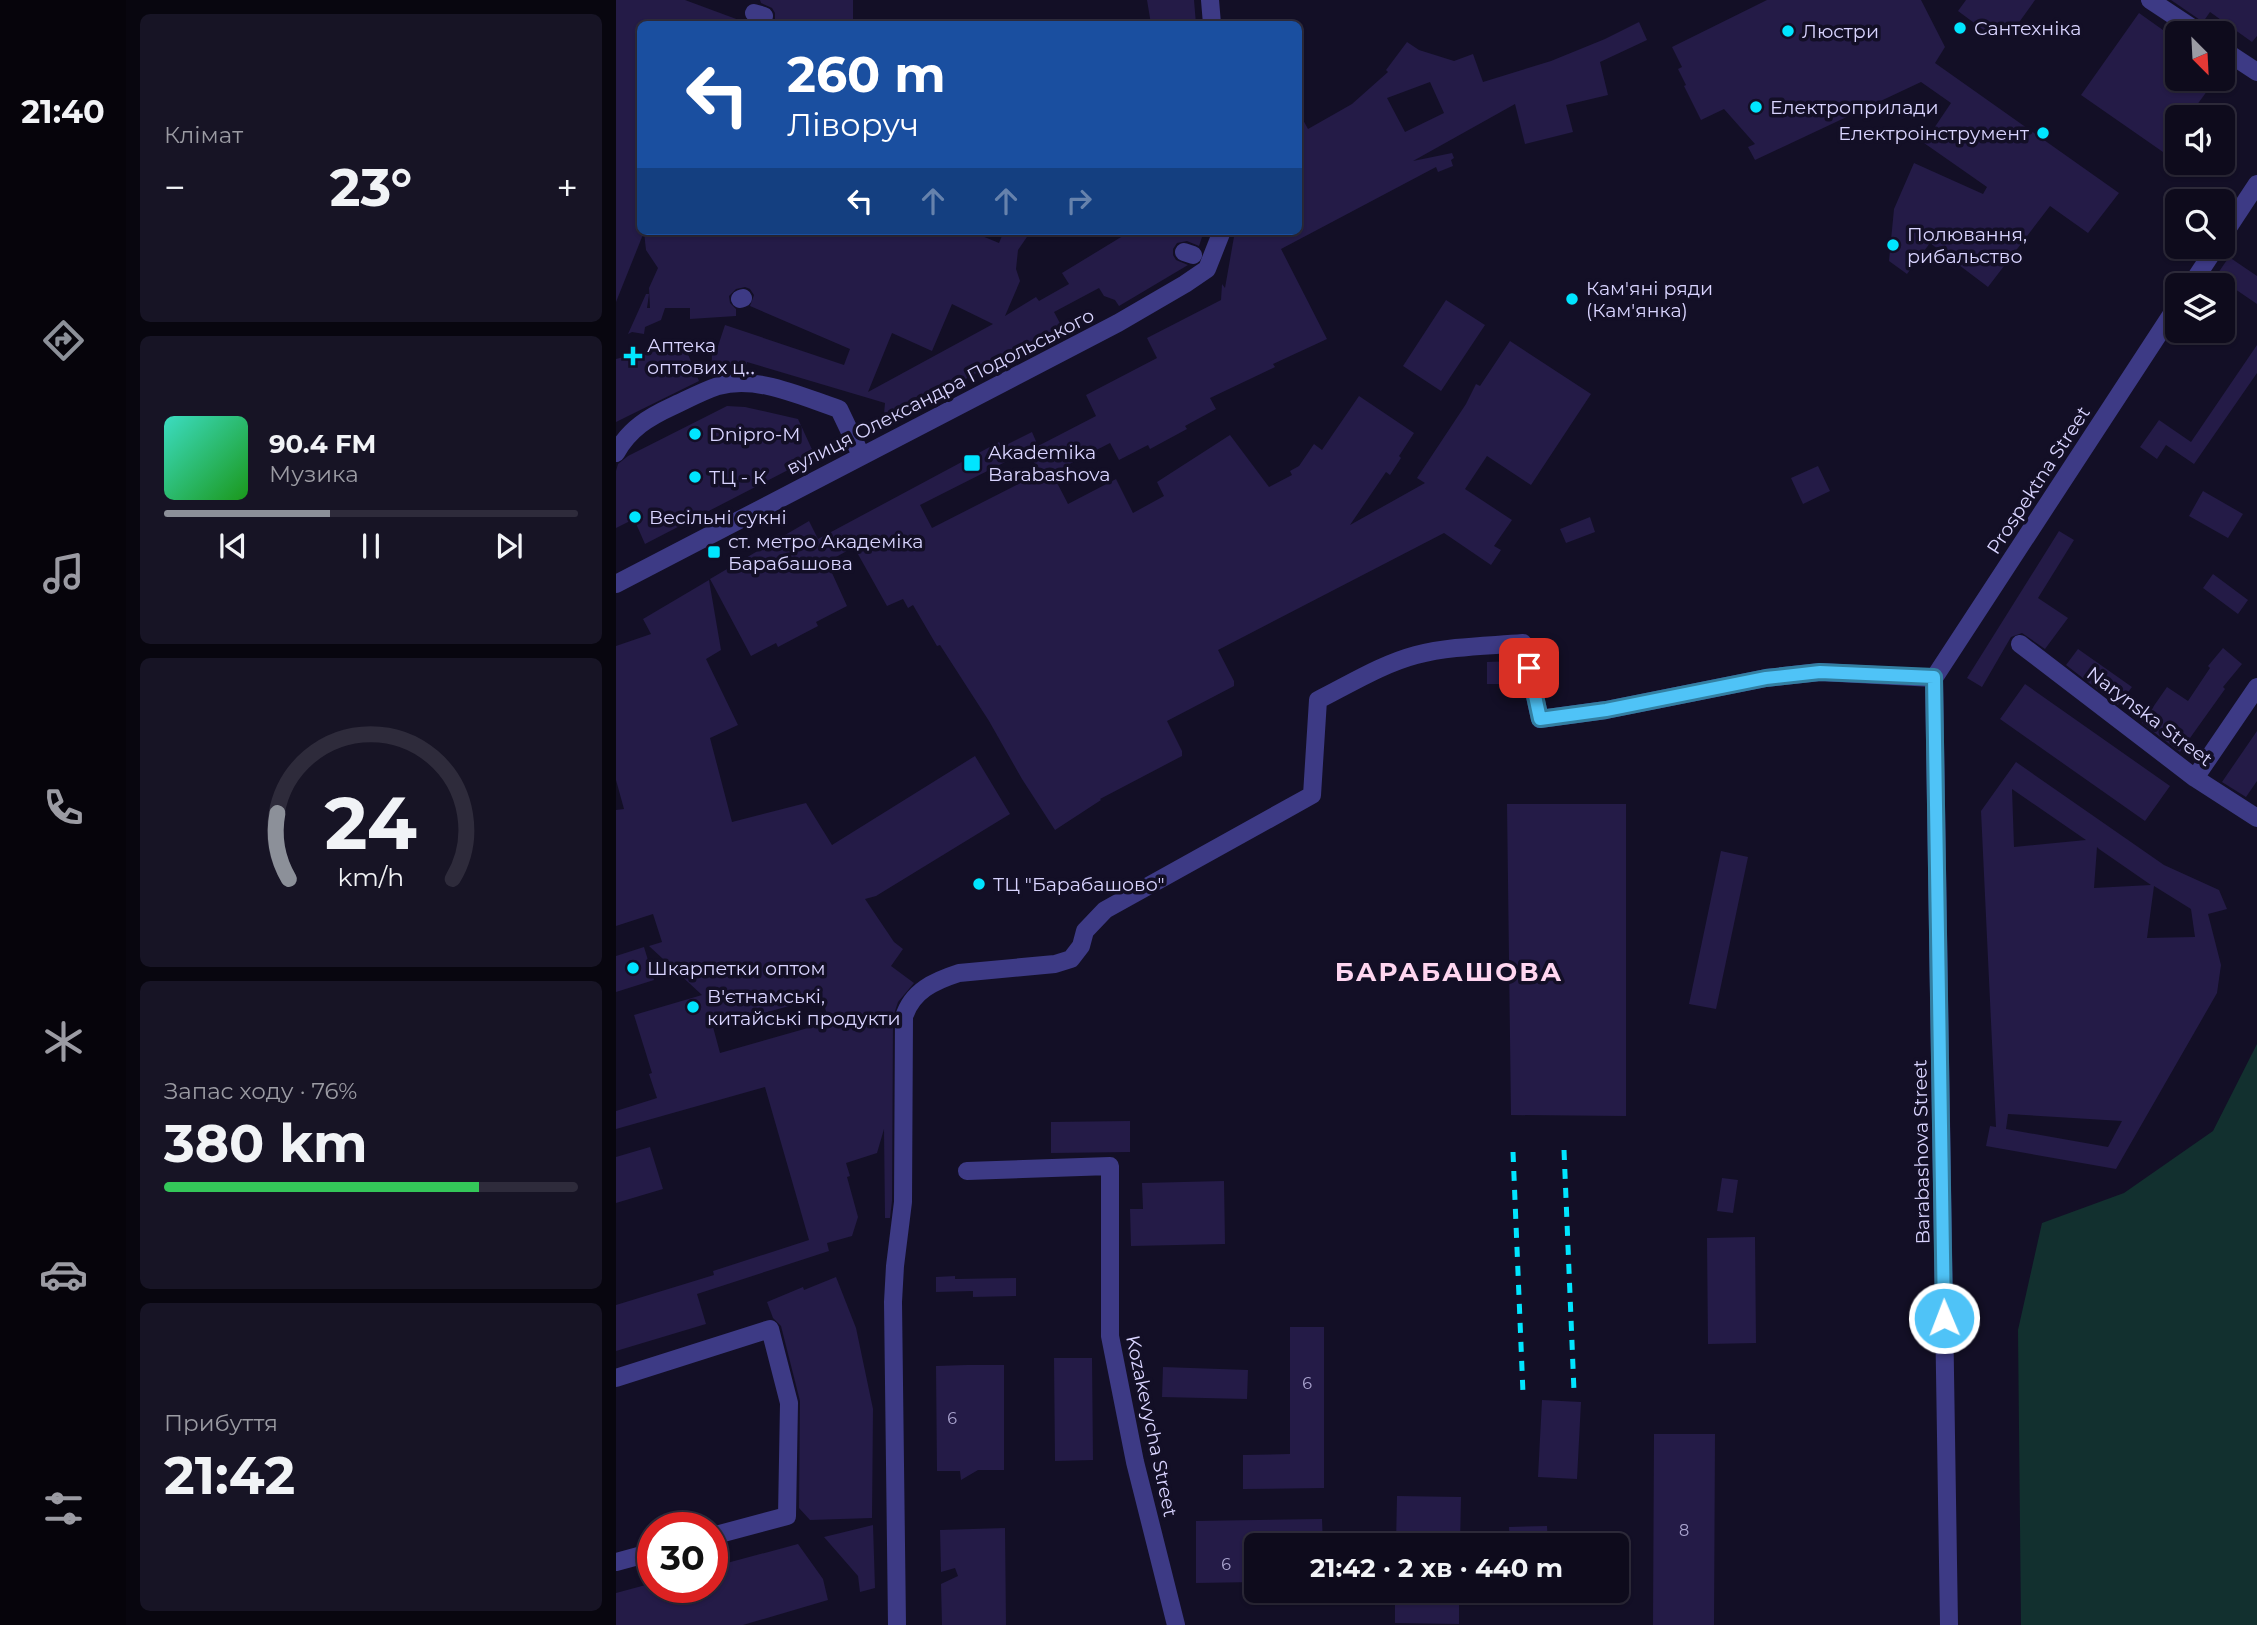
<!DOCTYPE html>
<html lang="uk">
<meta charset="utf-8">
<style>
body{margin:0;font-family:Montserrat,sans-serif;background:#171425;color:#f1f3f6;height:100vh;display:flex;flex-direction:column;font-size:26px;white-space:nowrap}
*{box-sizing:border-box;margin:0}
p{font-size:23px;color:#9b9ba3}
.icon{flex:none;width:38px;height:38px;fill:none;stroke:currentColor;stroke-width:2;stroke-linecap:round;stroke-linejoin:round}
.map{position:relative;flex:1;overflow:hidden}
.drawer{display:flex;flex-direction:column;gap:14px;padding:14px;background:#08060f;width:490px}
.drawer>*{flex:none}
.banner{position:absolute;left:21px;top:21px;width:665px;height:214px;border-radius:10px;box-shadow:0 2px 5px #0004,0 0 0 2px #2e2b3b;background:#1a4fa0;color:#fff;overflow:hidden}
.needle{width:46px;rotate:156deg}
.controls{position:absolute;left:1549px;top:21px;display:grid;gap:14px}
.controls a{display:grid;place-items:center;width:70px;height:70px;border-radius:10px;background:#0e0b1c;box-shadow:0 2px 5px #0004,0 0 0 2px #2e2b3b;font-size:35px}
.speed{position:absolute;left:21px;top:1512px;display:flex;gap:14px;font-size:35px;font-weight:700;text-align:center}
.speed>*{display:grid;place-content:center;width:91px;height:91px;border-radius:50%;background:#0e0b1c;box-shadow:0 2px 5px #0004,0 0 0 2px #2e2b3b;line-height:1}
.speed .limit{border:10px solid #d22;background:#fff;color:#111}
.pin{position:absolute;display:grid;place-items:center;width:60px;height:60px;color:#fff;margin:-30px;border-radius:14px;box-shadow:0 4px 10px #0006}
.me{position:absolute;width:77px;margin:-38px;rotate:359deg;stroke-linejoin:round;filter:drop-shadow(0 0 5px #0008)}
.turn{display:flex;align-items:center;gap:24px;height:147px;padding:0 35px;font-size:32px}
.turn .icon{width:91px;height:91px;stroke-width:2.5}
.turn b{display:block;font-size:49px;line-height:60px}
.lanes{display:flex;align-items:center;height:66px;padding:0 35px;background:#0003;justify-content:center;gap:35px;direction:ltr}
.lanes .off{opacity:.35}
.big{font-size:52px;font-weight:700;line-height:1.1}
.drawer .tile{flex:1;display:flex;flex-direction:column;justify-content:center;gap:10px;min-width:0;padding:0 24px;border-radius:10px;background:#171425}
.drawer .dial{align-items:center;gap:0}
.dial svg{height:182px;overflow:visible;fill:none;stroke:#2e2b3b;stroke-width:7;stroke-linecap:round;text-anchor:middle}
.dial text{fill:#f1f3f6;stroke:none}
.song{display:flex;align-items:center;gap:21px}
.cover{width:84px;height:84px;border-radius:10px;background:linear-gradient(135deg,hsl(170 70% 55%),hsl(120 70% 35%))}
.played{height:7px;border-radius:4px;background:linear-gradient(90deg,#8c9099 40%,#2e2b3b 40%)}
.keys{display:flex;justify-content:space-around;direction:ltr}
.heat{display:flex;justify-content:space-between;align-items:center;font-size:38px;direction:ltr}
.charge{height:10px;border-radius:5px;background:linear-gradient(90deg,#34c759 76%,#2e2b3b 0)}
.trip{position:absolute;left:628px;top:1533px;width:385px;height:70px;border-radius:10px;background:#0e0b1c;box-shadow:0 2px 5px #0004,0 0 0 2px #2e2b3b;font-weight:700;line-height:70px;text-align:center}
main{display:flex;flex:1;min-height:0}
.tab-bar{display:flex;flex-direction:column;width:126px;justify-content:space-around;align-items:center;background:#06040b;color:#9b9ba3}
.tab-bar .icon{width:49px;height:49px}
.tab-bar .active{color:#8c9099}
.tab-bar b{font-size:32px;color:#f1f3f6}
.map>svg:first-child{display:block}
</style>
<main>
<nav class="tab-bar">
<b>21:40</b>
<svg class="icon active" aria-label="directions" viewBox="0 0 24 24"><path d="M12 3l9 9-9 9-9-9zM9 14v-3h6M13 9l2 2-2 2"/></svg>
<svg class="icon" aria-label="music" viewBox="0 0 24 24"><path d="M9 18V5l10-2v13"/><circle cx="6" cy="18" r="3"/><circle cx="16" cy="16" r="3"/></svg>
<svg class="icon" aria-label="phone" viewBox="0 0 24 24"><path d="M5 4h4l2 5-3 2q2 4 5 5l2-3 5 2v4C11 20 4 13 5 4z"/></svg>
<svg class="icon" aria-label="climate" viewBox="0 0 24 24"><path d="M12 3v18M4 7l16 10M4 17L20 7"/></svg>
<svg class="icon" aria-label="car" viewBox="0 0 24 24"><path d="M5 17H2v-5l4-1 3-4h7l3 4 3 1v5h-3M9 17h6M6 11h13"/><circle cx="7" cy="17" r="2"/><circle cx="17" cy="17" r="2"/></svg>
<svg class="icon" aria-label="filters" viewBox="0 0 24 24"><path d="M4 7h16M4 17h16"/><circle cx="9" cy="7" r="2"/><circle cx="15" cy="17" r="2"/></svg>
</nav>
<section class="drawer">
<div class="tile"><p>Клімат</p>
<div class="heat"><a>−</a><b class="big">23°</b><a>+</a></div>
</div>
<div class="tile">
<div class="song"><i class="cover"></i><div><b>90.4 FM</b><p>Музика</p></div></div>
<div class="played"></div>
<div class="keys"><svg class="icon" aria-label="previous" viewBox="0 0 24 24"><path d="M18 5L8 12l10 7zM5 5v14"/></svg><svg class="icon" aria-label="pause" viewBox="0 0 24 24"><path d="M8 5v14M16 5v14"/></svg><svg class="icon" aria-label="next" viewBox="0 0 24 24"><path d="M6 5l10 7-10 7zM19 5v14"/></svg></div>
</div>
<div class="tile dial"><svg viewBox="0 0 100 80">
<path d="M14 69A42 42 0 1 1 86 69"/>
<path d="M14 69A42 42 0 0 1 9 40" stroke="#8c9099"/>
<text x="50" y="56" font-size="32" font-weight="700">24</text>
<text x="50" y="72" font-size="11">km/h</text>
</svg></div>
<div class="tile"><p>Запас ходу · 76%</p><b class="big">380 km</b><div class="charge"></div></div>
<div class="tile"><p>Прибуття</p><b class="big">21:42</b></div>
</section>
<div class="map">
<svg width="1641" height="1625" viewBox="0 0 1641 1625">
<rect width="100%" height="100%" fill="#130f26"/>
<!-- green -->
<path fill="#12302f" d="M1641,1044v581h-236l-3,-295 24,-107 82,-30 89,-62z"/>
<!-- building -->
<path fill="#241b47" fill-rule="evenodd" d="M0,0h69l62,23 -107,1v207h330l29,12 5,-12h27l-13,19 -2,19 4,12 -15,35 31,-19 3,4 30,-17 -7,-11 69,-42h73l-5,15 -12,-5 -10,2 -4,6v6l3,5 12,5 -69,41 -4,-6 -11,-4 -5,-8 -45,24 8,15 -167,90 -11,-3 1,-11 -138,-41 -2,7 -14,-4 -20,11 1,-21h3l10,-30 119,40 6,-16 -100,-43 4,-11 -4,-6 -5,-2 -9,2 -7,7 1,7 6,6v7l-46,3v-11h-25l-4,12 -16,7 -1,7 -12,-2 -4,2 18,-40h3l-2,14h3l-1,-20 9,-20 -12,-18 -2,-18 -28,70zM336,304l41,20 -125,68 24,-59 40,18z
M144,0h93v24h-82l4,-5v-6l-3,-5 -11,-5z
M531,0h47l2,24h-45z
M1151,0h154l24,47 -10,16 184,130 -31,40 -38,-27 -62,81 -58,-44 -23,31 -18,-13 5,-52 20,-46 69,31 4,-7 -63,-44 27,-40 -30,-21 -166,78 -7,-13 7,-3 -31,-35 -23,11 -17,-34 2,-1 -8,-16 4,-2 -10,-20z
M1350,0h69l-25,35 -19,-13 -6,9 -27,-20z
M1555,0h86v36l-5,6 -42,-30 -7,10z
M1523,13l38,27v39h39l-28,38h-11v16l-14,19 -82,-57z
M1023,22l8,18 -47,22 8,33 -42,10 7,27 -48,12 -10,-40 -102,57 39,-8 2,5 -3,2 2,6 -15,6 -2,-5 -155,82 46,90 -54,25 2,3 -65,31 6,11 -31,17 2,3 -37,20 -2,-4 -29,15 -9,-17 -58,30 16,31 48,-25 17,34 31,-17 -7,-14 73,-47 39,52 23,-12 -2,-4 9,-5 15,-22 8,6 37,-54 55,37 -15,23 2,2 -11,17 -4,-3 -36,53 75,-42 -8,-5 49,-74 10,-20 4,2 30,-45 81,53 -60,91 -44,-29 -22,33 47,31 -18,26 7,4 -10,15 -47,-32 -226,117 16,31v5l-67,35 15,30v5l-82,43 1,1 -46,30 -33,-51 -33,-58 -49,-76 -3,1 -24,-41 -5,3 -5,-9 -16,7 -33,-59 -27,15 20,44 -31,16 2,4 -40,21 -2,-4 -25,13 -41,-77 99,-58 9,18 181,-97 3,5 30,-15 6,14 58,-30 -10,-21 71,-37 -10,-20 74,-38 1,-16 3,4 10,-57h63v-120l10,18 44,-25 36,-32 -2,-2 21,-28 12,8 35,11 19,-7 10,28 68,-21 54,-22zM814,82l14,31 -39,19 -18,-34zM409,452l17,20 -110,56 -12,-23z
M1613,257l28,19v28l-41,-28z
M830,300l39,25 -44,66 -38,-25z
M67,342l16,39 -83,41v-63z
M1641,345v28l-63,91 -28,-19 -9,14 -17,-12 19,-27 32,22z
M111,406l18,1 53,12 17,37 -170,88 -11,-25 -18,9v-57l2,-7 10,-8z
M1202,466l12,25 -27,13 -12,-26z
M1587,491l40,23 -15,24 -39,-22z
M974,517l5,15 -29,11 -6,-14z
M1443,531l15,9 -36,58 30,20 -23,31 -23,-16 -11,4 -29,50 -15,-9z
M1597,574l35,26 -10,14 -35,-26z
M93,580l12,70 -15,9 32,66 -28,13 22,84 74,-19 26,42 143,-89 35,58 -134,82 -11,3 29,43 9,7 -12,17 23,17 -16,19 -5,15 -1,184 -2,17h-5l-1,-89 -7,24 -31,10 4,13 -3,1 11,40 -6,19 -25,7 2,8 -132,43 9,30 -90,27v-46l98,-30 -1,-4 96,-31 -44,-153 -149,42v-18l41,-13 -8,-24 3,-1 -18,-58 68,-20 -53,-49 13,-4 -9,-28 -37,12v-116l8,-1 -8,-29v-134l35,-12 -8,-15zM206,997l7,25 -109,31 -7,-26z
M1607,648l19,16 -19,23 2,2 -45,63 -38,-29 25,-36 21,14 22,-33 -2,-2z
M1462,649l54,38 -14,18 -52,-40z
M899,661l5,23h-33v-22z
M1409,684l145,102 -25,35 -145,-102z
M1641,731v50l-11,16 -24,-15z
M1400,762l148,103 55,25 8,19 -19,5 13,51 -4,28 -101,176 -130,-23 4,-20 6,1 -15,-316zM1396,789l74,51 -72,7zM1481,847l2,2 52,36 -57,3zM1538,886l37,23 4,28 -48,1zM1392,1114l114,7 -14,26 -102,-18z
M891,804h119v312l-115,-1z
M1105,851l27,6 -32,152 -27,-5z
M28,947l10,33 -38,12v-36z
M514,1121v31l-79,1v-31z
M34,1147l13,42 -47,14v-46z
M1106,1178l16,2 -5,33 -16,-2z
M608,1181l1,63 -94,2 -1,-37h13l-1,-26z
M1139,1237l1,106 -48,1 -1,-106z
M339,1276v3l61,-1v18l-43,1v-6l-37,1v-15z
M220,1277l20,51 17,81 -1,109 -62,2 -11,-12 1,-107 -19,-75 -8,-8 -6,-16 36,-15 1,3z
M674,1327h34v161l-81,1v-34l47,-1z
M438,1358h38l1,102 -38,1z
M351,1365h37v105h-26l-17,10 -1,-9h-23l-1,-105z
M547,1367l85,3 -1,29 -85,-2z
M926,1400l39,2 -4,77 -39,-2z
M1038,1434h61l-1,191h-61z
M781,1496l64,1 -1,48h-64z
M706,1519l1,26h-67v37l-60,1v-62z
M257,1525l2,63 -15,4 -2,-16 -34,-39z
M931,1526l1,19h-38l-1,-18z
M389,1528l1,97h-64l-1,-41 17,-8 -3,-8 -14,4 -1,-42z
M182,1544l25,35 5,21 -85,25h-127v-32l37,-10v4h65l-6,-20z
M779,1591h64v33l-64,-1z"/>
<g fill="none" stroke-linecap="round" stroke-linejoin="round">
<!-- minor -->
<path stroke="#3d3a85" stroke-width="18" d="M594,0l2,24
M1534,0l50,33
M138,13l10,3
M1606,49l35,23
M1606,237l35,-53
M568,252l9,3
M1575,285l25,-38
M124,299l3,-1
M0,453c13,-24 33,-36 57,-47 15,-7 30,-15 45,-20 40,-11 84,11 121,23l22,46
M0,584l502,-261 67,-39 22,-15 15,-38
M1404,644l175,134 62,40
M1318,678l15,947
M1318,678l243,-372
M1579,778l62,-91
M351,1171l143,-5v170l25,126 41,163
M0,1378l154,-49 19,74 -2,113 -75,20
M0,1562l37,-10
M281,1625l-4,-323 2,-36 8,-64 1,-185c8,-26 30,-36 55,-44l96,-9 16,-5 10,-13 4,-15 20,-21 207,-115 6,-95c32,-16 64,-36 98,-45 35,-9 72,-9 107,-12l17,76 66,-9 160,-32 54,-6 114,6"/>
<!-- rail -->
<path stroke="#00e5ff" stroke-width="5" stroke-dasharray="10 9" stroke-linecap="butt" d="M948,1150l10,241
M897,1152l10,241"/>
</g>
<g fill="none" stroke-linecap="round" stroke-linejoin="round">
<defs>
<path id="route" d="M913,668l11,51 66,-9 160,-32 54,-6 114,5 10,641"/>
</defs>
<!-- route casing -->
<use href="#route" stroke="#337fa1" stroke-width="18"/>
<!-- route -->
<use href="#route" stroke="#4fc3f7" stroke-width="12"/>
</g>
<!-- markers -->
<g fill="#00e5ff" stroke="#130f26" stroke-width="2.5">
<circle cx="1344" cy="28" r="7"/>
<circle cx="1172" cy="31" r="7"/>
<circle cx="1140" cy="107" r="7"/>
<circle cx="1427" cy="133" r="7"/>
<circle cx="1277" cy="245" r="7"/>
<circle cx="956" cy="299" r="7"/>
<path d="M13.5 345.5h7v7h7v7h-7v7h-7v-7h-7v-7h7z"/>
<circle cx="79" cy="434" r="7"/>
<rect x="347" y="454" width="18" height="18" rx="3.5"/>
<circle cx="79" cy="477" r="7"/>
<circle cx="19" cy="517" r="7"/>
<rect x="91" y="545" width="14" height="14" rx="3.5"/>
<circle cx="363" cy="884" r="7"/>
<circle cx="17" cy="968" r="7"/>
<circle cx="77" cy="1007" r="7"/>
</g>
<g text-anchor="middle" stroke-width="7" stroke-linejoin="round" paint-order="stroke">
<!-- number labels -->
<g font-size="16" fill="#aca6d1">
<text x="691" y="1389">6</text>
<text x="336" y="1424">6</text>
<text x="1068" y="1536">8</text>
<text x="610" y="1570">6</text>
</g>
<!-- poi labels -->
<g font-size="19" fill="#d9d4ff" stroke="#130f26" text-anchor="start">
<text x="1358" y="35">Сантехніка</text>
<text x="1186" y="38">Люстри</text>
<text x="1154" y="114">Електроприлади</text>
<text x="1413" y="140" text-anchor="end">Електроінструмент</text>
<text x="1291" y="241">Полювання,<tspan x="1291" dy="22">рибальство</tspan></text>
<text x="970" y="295">Кам'яні ряди<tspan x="970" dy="22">(Кам'янка)</tspan></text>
<text x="31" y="352">Аптека<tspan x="31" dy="22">оптових ц‥</tspan></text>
<text x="93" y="441">Dnipro-M</text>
<text x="372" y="459">Akademіka<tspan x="372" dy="22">Barabashova</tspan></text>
<text x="93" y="484">ТЦ - К</text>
<text x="33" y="524">Весільні сукні</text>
<text x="112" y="548">ст. метро Академіка<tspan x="112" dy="22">Барабашова</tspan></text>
<text x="377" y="891">ТЦ "Барабашово"</text>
<text x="31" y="975">Шкарпетки оптом</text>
<text x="91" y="1003">В'єтнамські,<tspan x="91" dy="22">китайські продукти</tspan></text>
</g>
<!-- street labels -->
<g font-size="19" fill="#d9d4ff" stroke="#130f26">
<text transform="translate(324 391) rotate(-27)" y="7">вулиця Олександра Подольського</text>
<text transform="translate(1422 480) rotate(-57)" y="7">Prospektna Street</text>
<text transform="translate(1534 716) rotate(37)" y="7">Narynska Street</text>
<text transform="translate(1305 1152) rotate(-91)" y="7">Barabashova Street</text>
<text transform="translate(536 1426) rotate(78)" y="7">Kozakevycha Street</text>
</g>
<!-- district labels -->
<g font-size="26" font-weight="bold" letter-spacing="2" fill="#ffd6f0" stroke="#130f26">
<text x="833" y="981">БАРАБАШОВА</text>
</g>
</g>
</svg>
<div class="controls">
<a><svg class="needle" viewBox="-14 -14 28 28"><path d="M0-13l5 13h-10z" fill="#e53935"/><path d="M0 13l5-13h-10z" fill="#9b9ba3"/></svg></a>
<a><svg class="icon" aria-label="sound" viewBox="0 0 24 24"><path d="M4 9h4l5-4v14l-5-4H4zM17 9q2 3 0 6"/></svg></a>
<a><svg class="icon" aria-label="search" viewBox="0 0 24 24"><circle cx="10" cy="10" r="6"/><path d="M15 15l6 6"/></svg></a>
<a><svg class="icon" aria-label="layers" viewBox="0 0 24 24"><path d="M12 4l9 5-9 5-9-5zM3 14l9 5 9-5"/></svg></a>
</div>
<div class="speed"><div class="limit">30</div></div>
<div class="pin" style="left:913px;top:668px;background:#d93025"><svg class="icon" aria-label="arrive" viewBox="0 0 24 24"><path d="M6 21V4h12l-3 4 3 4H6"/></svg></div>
<svg class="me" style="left:1328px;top:1318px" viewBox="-20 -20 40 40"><circle r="17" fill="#4fc3f7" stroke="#fff" stroke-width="3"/><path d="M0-11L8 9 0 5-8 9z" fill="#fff"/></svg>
<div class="trip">21:42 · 2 хв · 440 m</div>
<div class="banner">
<div class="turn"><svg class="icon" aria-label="left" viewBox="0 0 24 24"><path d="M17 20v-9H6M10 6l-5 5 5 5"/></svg><div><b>260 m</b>Ліворуч</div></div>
<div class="lanes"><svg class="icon" aria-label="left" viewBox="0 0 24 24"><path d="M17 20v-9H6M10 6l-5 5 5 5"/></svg><svg class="icon off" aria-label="ahead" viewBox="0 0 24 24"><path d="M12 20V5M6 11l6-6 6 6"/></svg><svg class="icon off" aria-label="ahead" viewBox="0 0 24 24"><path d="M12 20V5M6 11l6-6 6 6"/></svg><svg class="icon off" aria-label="right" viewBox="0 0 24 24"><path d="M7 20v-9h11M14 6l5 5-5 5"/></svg></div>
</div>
</div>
</main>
